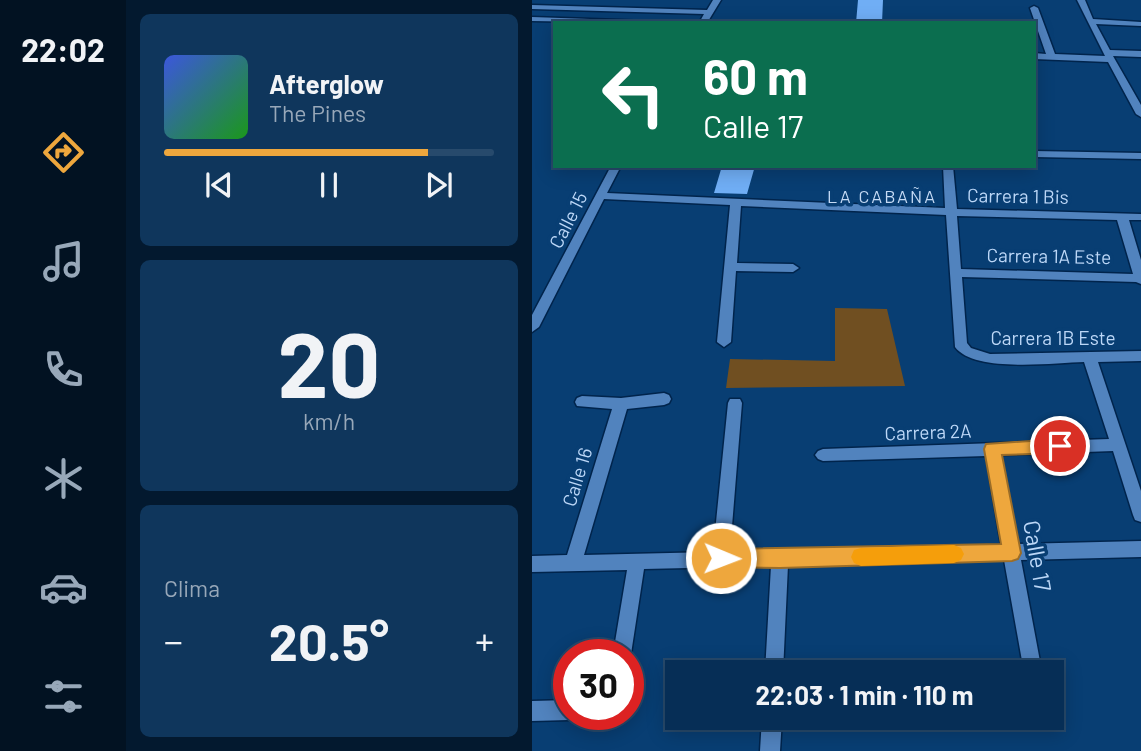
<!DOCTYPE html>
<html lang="es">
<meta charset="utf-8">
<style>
body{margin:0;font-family:Barlow,sans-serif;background:#0f365c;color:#f1f3f6;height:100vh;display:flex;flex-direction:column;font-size:26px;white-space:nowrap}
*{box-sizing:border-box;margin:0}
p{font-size:23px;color:#98a8b9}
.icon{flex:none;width:38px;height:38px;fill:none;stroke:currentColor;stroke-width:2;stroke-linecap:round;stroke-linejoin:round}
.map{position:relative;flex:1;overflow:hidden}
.details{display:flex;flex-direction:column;gap:14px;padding:14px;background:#03192f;width:406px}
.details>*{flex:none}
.hud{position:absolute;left:21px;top:21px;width:483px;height:147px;border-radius:0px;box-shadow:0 4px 18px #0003,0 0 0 2px #274a6c;background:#0b6e4f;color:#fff;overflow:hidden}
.speed{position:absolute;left:21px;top:639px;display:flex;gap:14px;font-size:35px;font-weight:700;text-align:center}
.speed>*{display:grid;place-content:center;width:91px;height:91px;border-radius:50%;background:#062e56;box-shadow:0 4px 18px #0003,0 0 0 2px #274a6c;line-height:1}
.speed .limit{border:10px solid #d22;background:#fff;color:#111}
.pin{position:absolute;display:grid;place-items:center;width:60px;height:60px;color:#fff;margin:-30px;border:4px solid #fff;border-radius:50%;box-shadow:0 2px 7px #0007}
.me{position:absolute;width:77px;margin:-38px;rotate:91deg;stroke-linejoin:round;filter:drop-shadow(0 0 5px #0008)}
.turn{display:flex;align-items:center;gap:24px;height:147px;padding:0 35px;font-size:32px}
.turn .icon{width:91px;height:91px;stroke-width:2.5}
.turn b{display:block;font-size:49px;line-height:60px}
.big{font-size:52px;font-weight:700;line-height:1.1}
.details .widget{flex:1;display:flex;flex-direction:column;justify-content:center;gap:10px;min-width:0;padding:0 24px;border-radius:10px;background:#0f365c}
.details .dial{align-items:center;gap:0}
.dial b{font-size:91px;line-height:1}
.song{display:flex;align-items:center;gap:21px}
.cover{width:84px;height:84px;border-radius:10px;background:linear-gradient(135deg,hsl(230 70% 55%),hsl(120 70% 35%))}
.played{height:7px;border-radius:4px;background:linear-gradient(90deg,#eea73d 80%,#274a6c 80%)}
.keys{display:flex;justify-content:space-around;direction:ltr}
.heat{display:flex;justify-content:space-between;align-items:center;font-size:38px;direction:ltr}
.trip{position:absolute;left:133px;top:660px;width:399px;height:70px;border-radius:0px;background:#062e56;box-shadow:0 4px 18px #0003,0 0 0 2px #274a6c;font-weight:700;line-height:70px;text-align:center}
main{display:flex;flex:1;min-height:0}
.menu{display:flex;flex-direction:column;width:126px;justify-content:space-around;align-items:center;background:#021222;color:#98a8b9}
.menu .icon{width:49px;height:49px}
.menu .current{color:#eea73d}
.menu b{font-size:32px;color:#f1f3f6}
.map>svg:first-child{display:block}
</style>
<main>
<nav class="menu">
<b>22:02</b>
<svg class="icon current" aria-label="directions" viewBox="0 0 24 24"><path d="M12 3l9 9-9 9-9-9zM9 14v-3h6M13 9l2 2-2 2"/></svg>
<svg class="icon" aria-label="music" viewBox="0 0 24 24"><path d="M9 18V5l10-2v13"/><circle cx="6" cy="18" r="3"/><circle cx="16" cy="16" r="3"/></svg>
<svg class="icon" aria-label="phone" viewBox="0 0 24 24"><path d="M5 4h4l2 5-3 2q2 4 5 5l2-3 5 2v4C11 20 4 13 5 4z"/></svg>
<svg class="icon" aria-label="climate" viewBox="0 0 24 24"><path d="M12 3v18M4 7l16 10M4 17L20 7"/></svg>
<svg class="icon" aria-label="car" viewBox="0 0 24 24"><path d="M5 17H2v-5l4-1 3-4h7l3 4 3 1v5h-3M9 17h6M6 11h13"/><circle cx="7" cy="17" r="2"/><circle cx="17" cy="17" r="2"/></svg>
<svg class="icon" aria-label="filters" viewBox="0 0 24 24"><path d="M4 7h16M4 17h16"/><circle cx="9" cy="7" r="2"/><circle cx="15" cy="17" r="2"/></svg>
</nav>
<section class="details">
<div class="widget">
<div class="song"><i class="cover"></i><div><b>Afterglow</b><p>The Pines</p></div></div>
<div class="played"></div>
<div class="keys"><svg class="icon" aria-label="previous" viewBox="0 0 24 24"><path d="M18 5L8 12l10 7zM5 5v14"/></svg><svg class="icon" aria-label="pause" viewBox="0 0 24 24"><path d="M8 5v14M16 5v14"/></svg><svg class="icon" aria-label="next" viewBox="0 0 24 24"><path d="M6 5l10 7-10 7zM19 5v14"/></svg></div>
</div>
<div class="widget dial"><b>20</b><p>km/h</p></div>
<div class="widget"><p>Clima</p>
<div class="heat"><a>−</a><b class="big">20.5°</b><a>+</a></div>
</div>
</section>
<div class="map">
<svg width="609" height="751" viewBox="0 0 609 751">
<rect width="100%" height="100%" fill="#083e73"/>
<!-- green -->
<path fill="#704f21" d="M303,308l52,1 18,77 -179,2 4,-29 105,2z"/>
<!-- building -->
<path fill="#70aef5" d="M326,0h25l-1,23h-26z
M190,166h33l-8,28 -33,-1z"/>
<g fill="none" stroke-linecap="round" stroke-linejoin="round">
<defs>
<path id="minor" d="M181,0h8l-14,23h-8l5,-9 -172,-5v-4l175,5z
M545,0h8l8,19 48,3v4l-45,-2 14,26 31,1v6l-28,-1 28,49v12l-5,-3 -28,-52 -74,-3v-6l12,1 -16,-46 4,-2 4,2 17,46 50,2z
M0,17l116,4 4,2 -120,-2z
M502,151l107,2v6l-107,-2z
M79,166h10l-14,27 338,15 -2,-42h10l4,43 184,5v6h-12l12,40v24l-5,-2 -174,-5 5,66 4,5 19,6 151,-3v10l-43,1 43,129v31l-6,-2 -2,-5 -20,-64 -112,4 17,89 123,-3v16l-120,3 21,112h-18l-20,-112 -216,5 -5,107h-18l6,-106 -127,3 -13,85 -3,7v-7h-15l14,-84 -95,2v-16l35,-1 45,-146 -35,-3 -2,-4 2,-4 5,-2 39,2 43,-5 5,2 2,4 -2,4 -5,2 -37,4 -43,146 129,-3 15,-149 2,-4h10l2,4 -12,148 271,-6 -15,-89 -163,5 -5,-2 -3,-4 3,-4 5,-2 286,-10 -25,-77c-31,1 -110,11 -129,-15l-9,-132 -205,-9 -4,57 56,1 6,4 -6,4 -57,-1 -5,71 -7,5 -7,-5 13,-137 -126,-6 -65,128 -7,5v-17zM425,216l160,4 16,54 -172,-5z
M37,700v14h8l-1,3 -7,3 -37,1v-20z
M230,718h20l-2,33h-20z"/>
</defs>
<!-- minor casing -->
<use href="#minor" stroke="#00244c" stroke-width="3"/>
<!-- minor -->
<use href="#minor" fill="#5183be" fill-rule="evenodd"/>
</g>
<!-- route -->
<path fill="#eea73d" stroke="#9b6d28" stroke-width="2" d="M528,439l6,2 3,5 -3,5 -6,2 -58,2 19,98 -3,6 -6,2 -232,7 -59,-1 -7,-3 -2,-6 2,-6 7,-3 280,-5 -17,-95 2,-5z"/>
<!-- slow -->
<path fill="#f59e0b" d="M422,545l7,3 3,6 -3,6 -7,3 -93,3 -7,-3 -3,-6 3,-7 7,-2z"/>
<g text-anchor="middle" stroke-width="7" stroke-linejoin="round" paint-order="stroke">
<!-- far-neighbourhood labels -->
<g font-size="18" letter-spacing="2" fill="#c6dbf5" stroke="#083e73">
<text x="350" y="203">LA CABAÑA</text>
</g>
<!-- street labels -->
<g font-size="19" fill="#bcd7f7" stroke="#083e73">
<text transform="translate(486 196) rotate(1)" y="7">Carrera 1 Bis</text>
<text transform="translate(36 220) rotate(-63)" y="7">Calle 15</text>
<text transform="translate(517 256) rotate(1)" y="7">Carrera 1A Este</text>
<text x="521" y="345">Carrera 1B Este</text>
<text transform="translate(396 432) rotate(-2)" y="7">Carrera 2A</text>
<text transform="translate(45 477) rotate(-73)" y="7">Calle 16</text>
</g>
<!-- near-street labels -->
<g font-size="23" fill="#bcd7f7" stroke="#083e73">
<text transform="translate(505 556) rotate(80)" y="8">Calle 17</text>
</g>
</g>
</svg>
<div class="speed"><div class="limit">30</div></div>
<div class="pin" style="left:528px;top:446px;background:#d93025"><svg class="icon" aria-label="arrive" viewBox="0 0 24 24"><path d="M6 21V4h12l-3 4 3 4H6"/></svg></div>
<svg class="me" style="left:189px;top:558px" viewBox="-20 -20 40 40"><circle r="17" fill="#eea73d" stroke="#fff" stroke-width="3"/><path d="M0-11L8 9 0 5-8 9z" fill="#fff"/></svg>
<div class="trip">22:03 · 1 min · 110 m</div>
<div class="hud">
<div class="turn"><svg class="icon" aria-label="left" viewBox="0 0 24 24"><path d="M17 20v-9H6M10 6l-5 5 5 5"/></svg><div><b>60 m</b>Calle 17</div></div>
</div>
</div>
</main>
